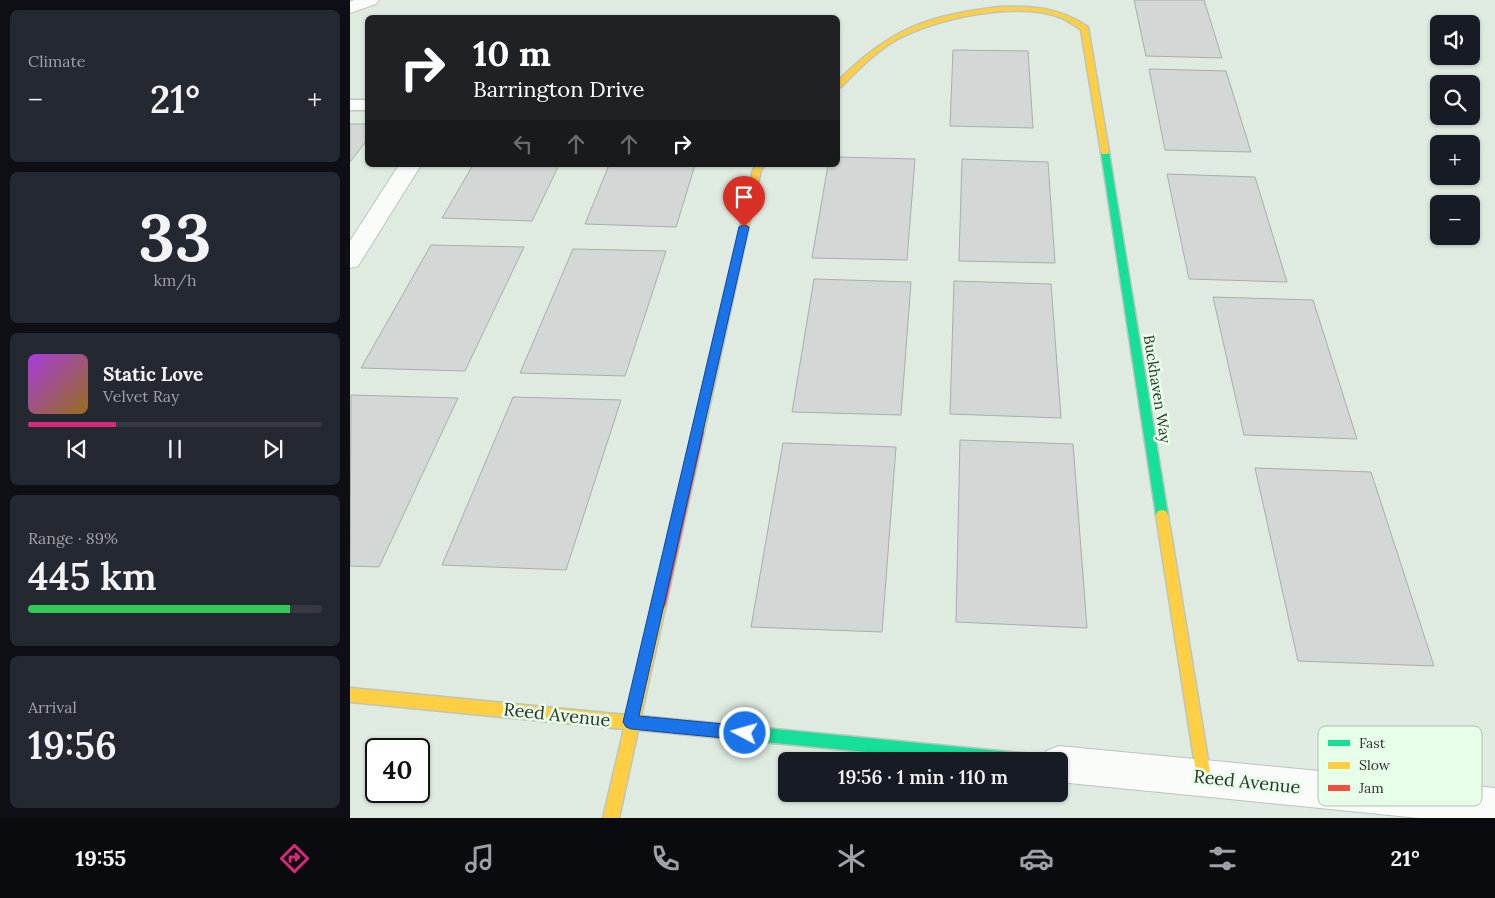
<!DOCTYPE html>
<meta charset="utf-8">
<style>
body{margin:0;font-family:Lora,serif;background:#242831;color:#f1f3f6;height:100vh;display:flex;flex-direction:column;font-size:19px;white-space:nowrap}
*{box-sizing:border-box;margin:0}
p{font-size:16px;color:#9ea1a6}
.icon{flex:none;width:28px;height:28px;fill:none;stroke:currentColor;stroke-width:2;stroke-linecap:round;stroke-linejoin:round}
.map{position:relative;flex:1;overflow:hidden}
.panel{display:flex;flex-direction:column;gap:10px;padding:10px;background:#0d0f14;width:350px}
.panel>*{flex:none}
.top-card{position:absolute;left:15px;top:15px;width:475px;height:152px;border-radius:8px;box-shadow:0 1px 4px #0004;background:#202124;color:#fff;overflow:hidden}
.controls{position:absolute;left:1080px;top:15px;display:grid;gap:10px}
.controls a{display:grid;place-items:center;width:50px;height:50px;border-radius:8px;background:#171b24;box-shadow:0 1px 4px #0004;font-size:25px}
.speed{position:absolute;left:15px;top:738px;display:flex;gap:10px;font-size:25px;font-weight:700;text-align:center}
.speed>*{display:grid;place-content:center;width:65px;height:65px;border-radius:50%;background:#171b24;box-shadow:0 1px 4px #0004;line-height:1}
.speed .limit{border:2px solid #111;border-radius:8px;background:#fff;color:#111}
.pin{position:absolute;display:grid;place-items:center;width:42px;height:42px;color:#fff;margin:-51px -21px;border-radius:50% 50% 50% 0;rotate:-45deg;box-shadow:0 0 5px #0007}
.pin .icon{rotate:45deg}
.me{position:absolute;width:55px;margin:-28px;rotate:276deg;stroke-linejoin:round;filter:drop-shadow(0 0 4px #0008)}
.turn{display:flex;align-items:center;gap:18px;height:105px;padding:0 25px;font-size:22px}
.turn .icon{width:65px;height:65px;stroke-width:2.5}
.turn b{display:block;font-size:35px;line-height:42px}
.lanes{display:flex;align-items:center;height:48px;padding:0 25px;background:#0003;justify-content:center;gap:25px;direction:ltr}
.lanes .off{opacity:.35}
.big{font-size:38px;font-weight:600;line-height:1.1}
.panel .tile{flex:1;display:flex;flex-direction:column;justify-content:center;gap:8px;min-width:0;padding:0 18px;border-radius:8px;background:#242831}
.panel .dial{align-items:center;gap:0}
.dial b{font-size:65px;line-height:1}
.song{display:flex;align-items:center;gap:15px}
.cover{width:60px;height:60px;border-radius:8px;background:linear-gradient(135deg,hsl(280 70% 55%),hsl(40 70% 35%))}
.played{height:5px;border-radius:2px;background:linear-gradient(90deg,#db2777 30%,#363941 30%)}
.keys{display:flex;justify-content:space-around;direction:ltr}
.heat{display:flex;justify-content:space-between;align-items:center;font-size:28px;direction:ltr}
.charge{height:8px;border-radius:4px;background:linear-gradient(90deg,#34c759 89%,#363941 0)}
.trip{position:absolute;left:428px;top:752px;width:290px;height:50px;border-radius:8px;background:#171b24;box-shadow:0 1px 4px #0004;font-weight:600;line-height:50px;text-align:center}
.dock{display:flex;height:80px;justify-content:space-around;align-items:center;background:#090b0e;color:#9ea1a6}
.dock .icon{width:35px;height:35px}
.dock .on{color:#db2777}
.dock b{font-size:22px;color:#f1f3f6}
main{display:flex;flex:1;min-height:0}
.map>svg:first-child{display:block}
</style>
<main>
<section class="panel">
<div class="tile"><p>Climate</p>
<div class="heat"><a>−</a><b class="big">21°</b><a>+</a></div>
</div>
<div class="tile dial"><b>33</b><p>km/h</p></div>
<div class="tile">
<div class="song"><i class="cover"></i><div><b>Static Love</b><p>Velvet Ray</p></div></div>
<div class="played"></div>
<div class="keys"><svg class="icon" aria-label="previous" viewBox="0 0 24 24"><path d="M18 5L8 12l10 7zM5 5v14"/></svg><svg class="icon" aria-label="pause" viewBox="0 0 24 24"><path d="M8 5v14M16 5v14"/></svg><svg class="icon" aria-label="next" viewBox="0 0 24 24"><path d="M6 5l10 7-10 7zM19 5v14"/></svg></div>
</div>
<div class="tile"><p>Range · 89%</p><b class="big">445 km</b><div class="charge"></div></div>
<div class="tile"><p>Arrival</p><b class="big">19:56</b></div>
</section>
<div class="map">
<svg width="1145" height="818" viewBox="0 0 1145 818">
<rect width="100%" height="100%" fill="#dfebe0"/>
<!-- building -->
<path fill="#d3d7d6" stroke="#a9adac" d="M784,0h70l18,58 -76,-2z
M603,50l75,1 5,77 -83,-2z
M799,69l77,2 25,81 -86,-2z
M0,124h18v15l-18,23z
M488,157l77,2 -8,101 -95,-2 16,-93h10z
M612,159l86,3 7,101 -96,-2z
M123,165h86l-27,56 -90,-3z
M259,165h86l-19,62 -91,-3z
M817,174l88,3 32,105 -98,-3z
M81,245l93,2 -59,124 -104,-3z
M223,249l93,2 -41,125 -105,-3z
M464,279l97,3 -10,133 -109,-3z
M604,281l97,3 10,134 -111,-4z
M863,297l100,3 44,139 -113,-4z
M1,395l107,3 -79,169 -29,-1z
M163,397l108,3 -55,170 -124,-5z
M610,440l113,4 14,184 -131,-6z
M433,443l113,4 -14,185 -131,-5z
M905,468l116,4 63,194 -136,-5z"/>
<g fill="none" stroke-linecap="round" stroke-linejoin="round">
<defs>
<path id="lane" d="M0,100h18v10h-18z"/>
<path id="street" d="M4,0h25l-3,4 -26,9v-11z
M49,165h22l-63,101 -8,2v-27z
M709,746l436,42v30h-76l-360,-36v-21h-17l4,-10z"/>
<path id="fast" d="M755,149l4,3 59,363 -2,4 -4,1 -4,-1 -2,-4 -55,-363z
M403,727l279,27 5,2 2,5h-80l-206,-20 -5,-2 -2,-5 2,-5z"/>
<path id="slow" d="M649,7c34,-1 60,0 89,20l21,125 -1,2h-6l-1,-2 -20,-122c-6,-4 -12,-9 -19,-12 -43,-18 -127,0 -166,22 -21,12 -38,30 -55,47h-3v-6c51,-51 89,-66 161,-74z
M406,165h9l-4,5 -57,262 -2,3h-8l-2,-3 61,-262z
M812,510l4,1 2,4 43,263 -2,5 -5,2 -5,-2 -2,-5 -41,-263 2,-4z
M309,598l5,2 2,4 -25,112 112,11 5,2 2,5 -2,5 -5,2 -115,-11 -19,88h-16l21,-89 -274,-27v-14l277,27 25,-111 2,-4z"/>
<path id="jam" d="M348,428l4,1 2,3 -38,172 -2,4 -5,2 -5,-2 -2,-4 40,-172 2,-3z"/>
</defs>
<!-- lane casing -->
<use href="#lane" stroke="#bbc5bc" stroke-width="3"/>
<!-- street casing -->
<use href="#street" stroke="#bbc5bc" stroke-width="2"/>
<!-- fast casing -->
<use href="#fast" stroke="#bbc5bc" stroke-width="3"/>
<!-- slow casing -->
<use href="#slow" stroke="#bbc5bc" stroke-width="3"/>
<!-- jam casing -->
<use href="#jam" stroke="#bbc5bc" stroke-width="3"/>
<!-- lane -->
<use href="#lane" fill="#fafcfa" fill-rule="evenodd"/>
<!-- street -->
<use href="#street" fill="#fafcfa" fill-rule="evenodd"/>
<!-- fast -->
<use href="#fast" fill="#16e098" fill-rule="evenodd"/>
<!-- slow -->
<use href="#slow" fill="#ffcf43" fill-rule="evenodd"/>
<!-- jam -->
<use href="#jam" fill="#f24e42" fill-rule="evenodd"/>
</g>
<!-- route -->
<path fill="#1a73e8" stroke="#114b97" d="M394,224l5,3 -110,489 106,10 6,2 2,5 -2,5 -6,2 -114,-11 -5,-2 -3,-5 116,-495z"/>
<g text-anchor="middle" stroke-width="5" stroke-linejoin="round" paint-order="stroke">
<!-- street labels -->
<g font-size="15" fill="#2b342c" stroke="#e7fee9">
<text transform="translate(807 389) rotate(81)" y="5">Buckhaven Way</text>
</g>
<!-- near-street labels -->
<g font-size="18" fill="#2b342c" stroke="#e7fee9">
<text transform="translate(207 715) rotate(6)" y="6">Reed Avenue</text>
<text transform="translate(897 782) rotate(6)" y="6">Reed Avenue</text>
</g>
</g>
<!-- legend -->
<rect x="968" y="726" width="164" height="80" rx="8" fill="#e7fee9" stroke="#afc1b0" stroke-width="1"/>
<rect x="978" y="740" width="22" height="6" fill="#16e098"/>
<rect x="978" y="762" width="22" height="7" fill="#ffcf43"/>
<rect x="978" y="785" width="22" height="6" fill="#f24e42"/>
<g font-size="14" fill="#2b342c">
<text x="1009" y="748">Fast</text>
<text x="1009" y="770">Slow</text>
<text x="1009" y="793">Jam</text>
</g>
</svg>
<div class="controls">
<a><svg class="icon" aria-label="sound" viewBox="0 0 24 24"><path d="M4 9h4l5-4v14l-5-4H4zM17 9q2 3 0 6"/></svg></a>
<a><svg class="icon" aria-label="search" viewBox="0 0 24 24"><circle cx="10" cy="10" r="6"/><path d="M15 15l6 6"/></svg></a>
<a>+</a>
<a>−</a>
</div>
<div class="speed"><div class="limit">40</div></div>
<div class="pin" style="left:394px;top:227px;background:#d93025"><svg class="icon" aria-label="arrive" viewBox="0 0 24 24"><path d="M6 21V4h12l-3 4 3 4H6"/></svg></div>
<svg class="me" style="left:395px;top:733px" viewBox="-20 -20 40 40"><circle r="17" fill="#1a73e8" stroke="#fff" stroke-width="3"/><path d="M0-11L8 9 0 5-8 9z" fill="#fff"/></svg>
<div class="trip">19:56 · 1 min · 110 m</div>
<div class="top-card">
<div class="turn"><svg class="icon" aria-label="right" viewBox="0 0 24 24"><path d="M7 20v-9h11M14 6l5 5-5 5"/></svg><div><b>10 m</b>Barrington Drive</div></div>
<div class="lanes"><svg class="icon off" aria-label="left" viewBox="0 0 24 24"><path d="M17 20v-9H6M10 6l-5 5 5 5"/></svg><svg class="icon off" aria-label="ahead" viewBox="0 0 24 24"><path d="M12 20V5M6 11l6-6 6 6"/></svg><svg class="icon off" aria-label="ahead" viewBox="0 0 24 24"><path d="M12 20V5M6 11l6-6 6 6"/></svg><svg class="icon" aria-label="right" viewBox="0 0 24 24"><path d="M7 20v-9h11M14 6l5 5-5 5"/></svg></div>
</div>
</div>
</main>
<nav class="dock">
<b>19:55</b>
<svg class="icon on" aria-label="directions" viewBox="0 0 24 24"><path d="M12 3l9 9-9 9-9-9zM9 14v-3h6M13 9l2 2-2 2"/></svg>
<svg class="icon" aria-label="music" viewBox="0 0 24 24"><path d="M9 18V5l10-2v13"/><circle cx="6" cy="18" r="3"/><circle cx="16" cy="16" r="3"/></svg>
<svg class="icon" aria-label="phone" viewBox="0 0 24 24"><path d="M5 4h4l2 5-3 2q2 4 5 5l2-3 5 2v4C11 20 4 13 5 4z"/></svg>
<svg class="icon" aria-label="climate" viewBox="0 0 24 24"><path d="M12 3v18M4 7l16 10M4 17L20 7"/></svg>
<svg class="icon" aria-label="car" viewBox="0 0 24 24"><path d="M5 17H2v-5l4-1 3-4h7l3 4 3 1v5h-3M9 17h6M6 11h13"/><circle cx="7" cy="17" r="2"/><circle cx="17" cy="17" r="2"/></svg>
<svg class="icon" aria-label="filters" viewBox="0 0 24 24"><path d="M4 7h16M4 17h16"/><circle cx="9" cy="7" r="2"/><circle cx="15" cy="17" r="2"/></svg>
<b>21°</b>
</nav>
